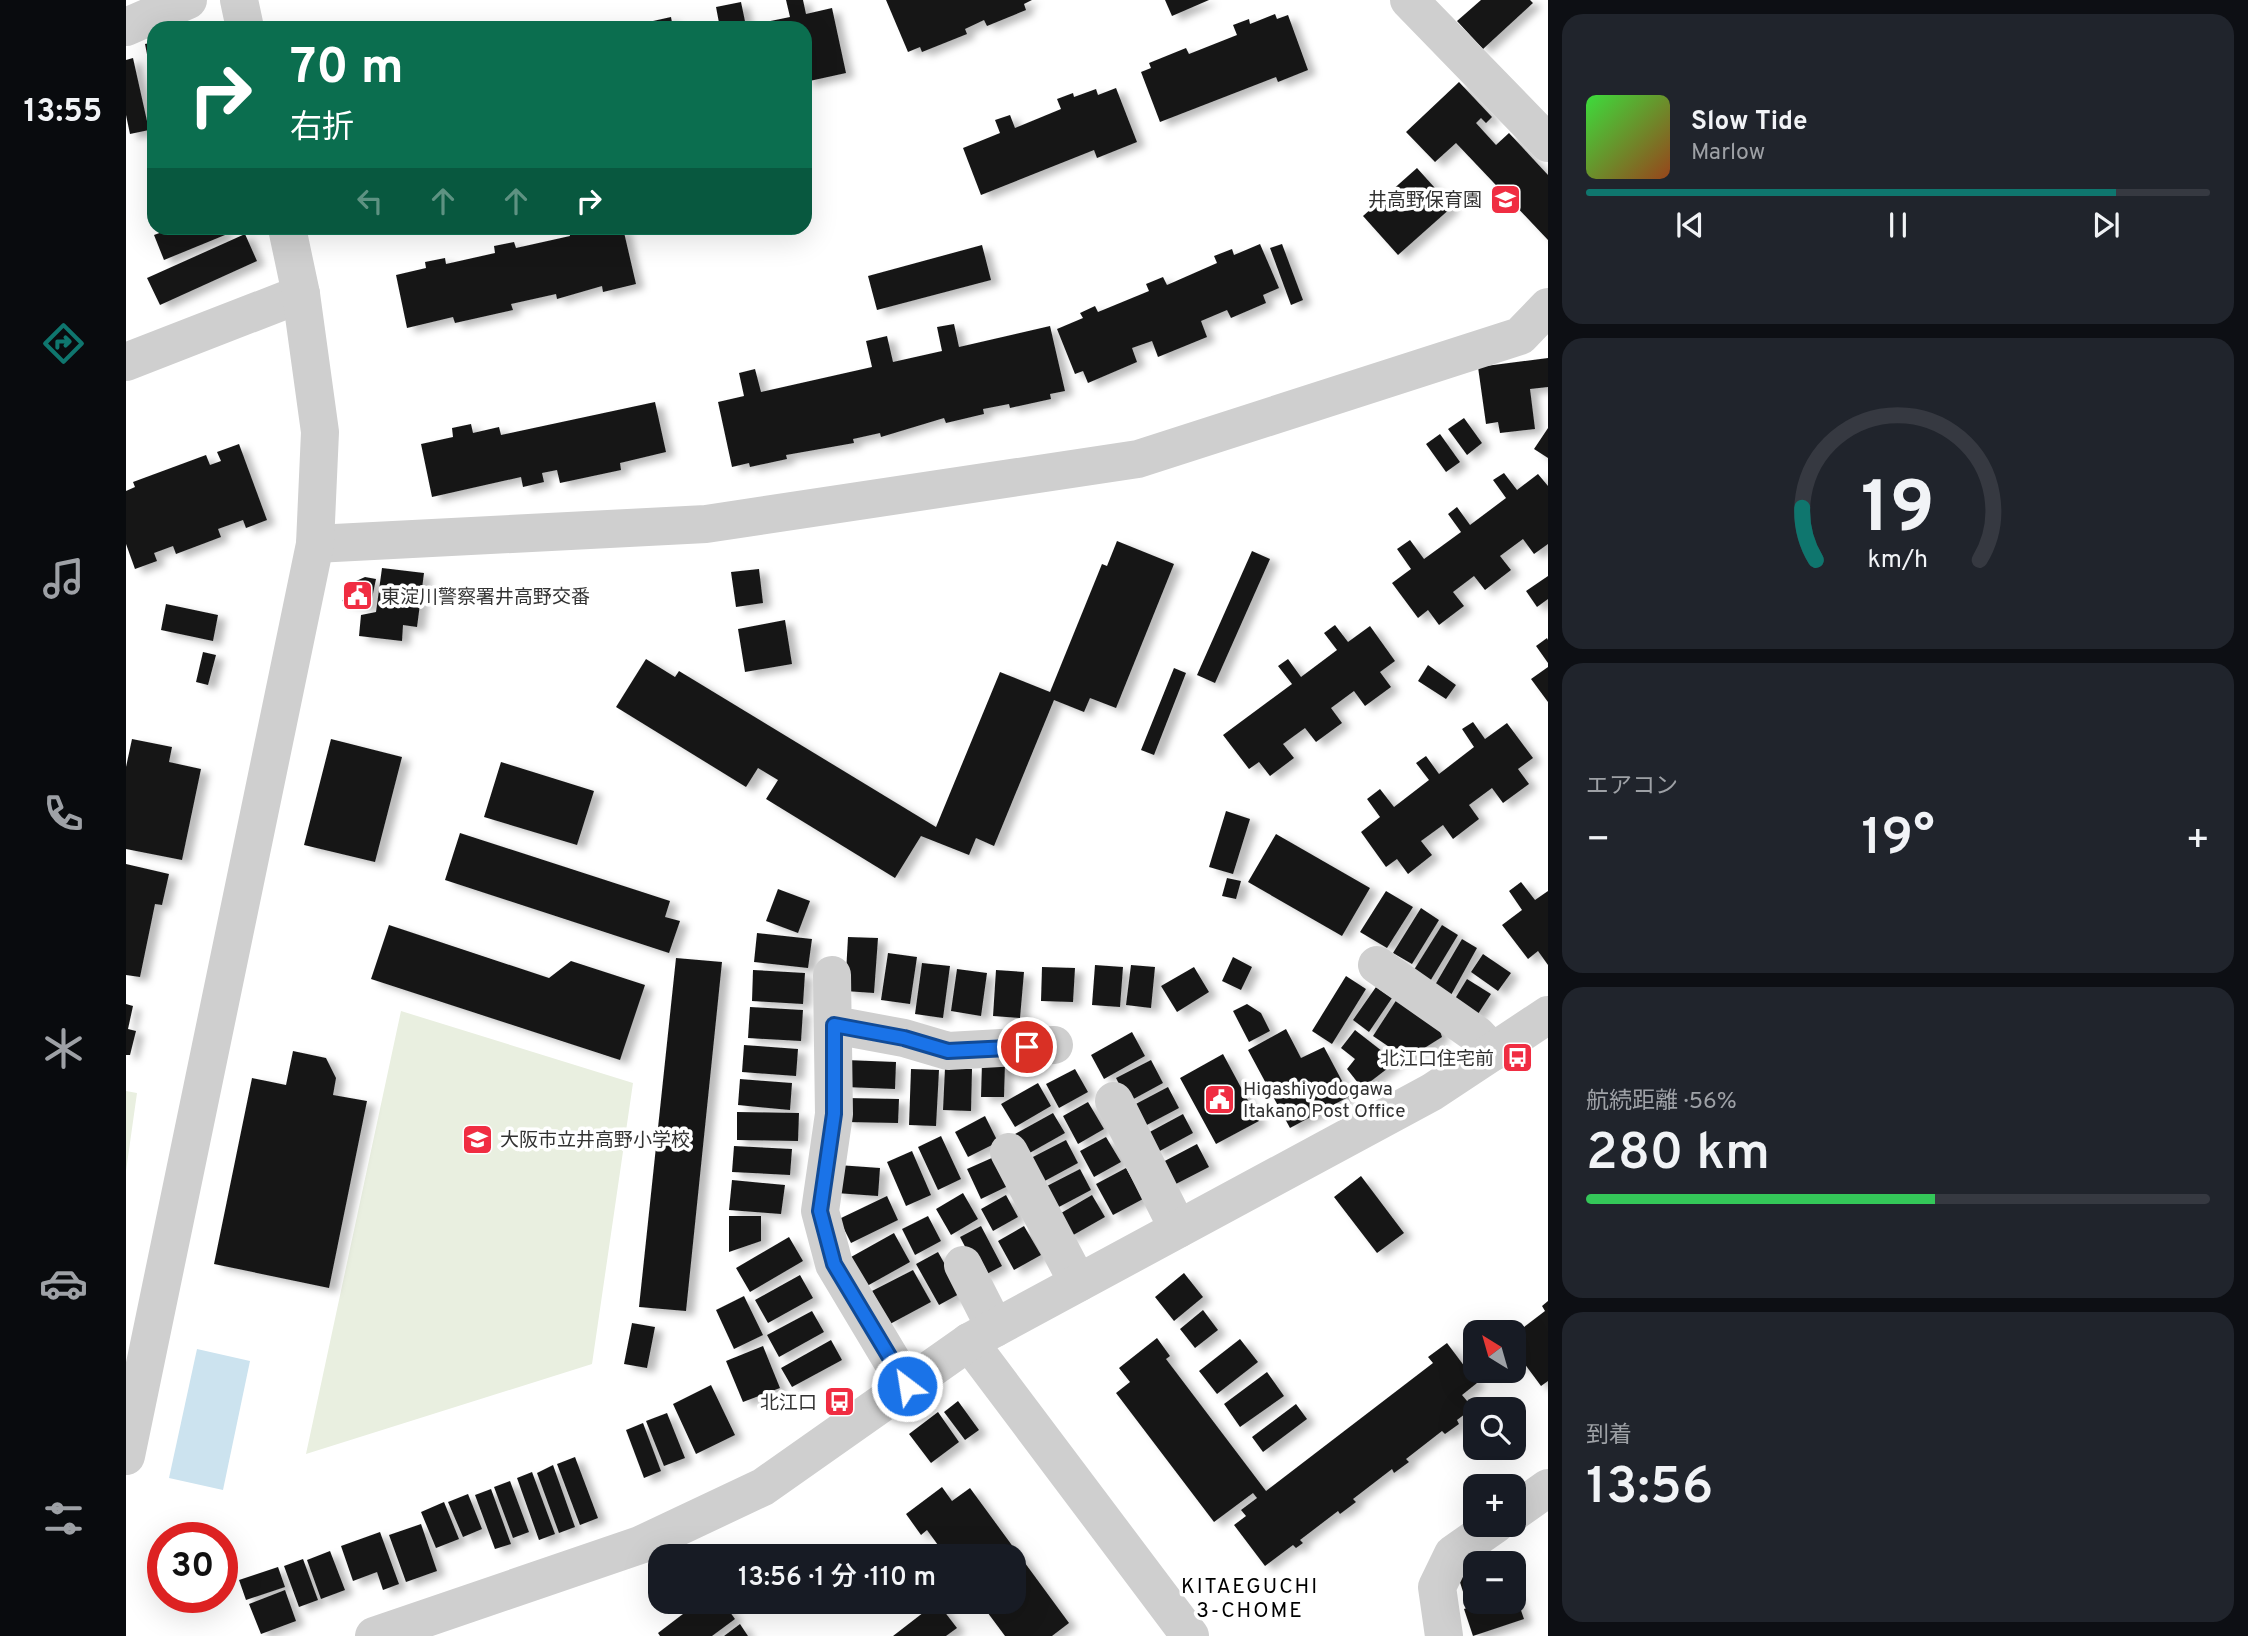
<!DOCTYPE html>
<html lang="ja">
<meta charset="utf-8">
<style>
body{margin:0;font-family:Overpass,"Noto Sans JP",sans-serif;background:#20242c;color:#f1f3f6;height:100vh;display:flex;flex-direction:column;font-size:26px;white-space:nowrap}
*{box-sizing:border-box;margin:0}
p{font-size:23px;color:#9ea1a6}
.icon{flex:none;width:38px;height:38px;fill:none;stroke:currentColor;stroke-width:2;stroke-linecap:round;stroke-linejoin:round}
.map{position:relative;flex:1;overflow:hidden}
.side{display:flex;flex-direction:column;gap:14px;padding:14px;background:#0d0f14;width:700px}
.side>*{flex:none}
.guide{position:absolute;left:21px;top:21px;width:665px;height:214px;border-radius:21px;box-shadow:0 7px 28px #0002;background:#0b6e4f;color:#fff;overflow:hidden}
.needle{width:46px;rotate:323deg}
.fabs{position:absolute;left:1337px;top:1320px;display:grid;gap:14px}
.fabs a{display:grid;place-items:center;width:63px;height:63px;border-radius:14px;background:#171b24;box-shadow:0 7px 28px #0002;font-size:35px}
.speed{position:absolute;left:21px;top:1522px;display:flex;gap:14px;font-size:35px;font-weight:700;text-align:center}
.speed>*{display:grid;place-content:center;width:91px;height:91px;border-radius:50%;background:#171b24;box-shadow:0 7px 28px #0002;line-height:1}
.speed .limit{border:10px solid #d22;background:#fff;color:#111}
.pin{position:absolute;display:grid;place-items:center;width:60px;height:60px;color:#fff;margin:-30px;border:4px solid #fff;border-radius:50%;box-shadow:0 2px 7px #0007}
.me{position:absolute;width:77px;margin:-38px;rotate:329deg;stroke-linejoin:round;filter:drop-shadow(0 0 5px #0008)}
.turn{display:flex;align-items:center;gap:24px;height:147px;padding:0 28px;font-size:32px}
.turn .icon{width:91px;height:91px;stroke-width:2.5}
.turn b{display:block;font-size:49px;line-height:60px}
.lanes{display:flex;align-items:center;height:66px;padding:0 28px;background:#0003;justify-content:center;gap:35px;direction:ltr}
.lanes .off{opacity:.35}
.big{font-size:52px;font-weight:600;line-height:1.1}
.side .widget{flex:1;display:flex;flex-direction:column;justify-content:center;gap:10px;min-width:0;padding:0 24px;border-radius:21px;background:#20242c}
.side .dial{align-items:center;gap:0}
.dial svg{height:182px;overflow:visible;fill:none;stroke:#363941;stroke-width:7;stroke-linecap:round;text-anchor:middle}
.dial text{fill:#f1f3f6;stroke:none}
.song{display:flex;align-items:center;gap:21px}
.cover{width:84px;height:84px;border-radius:10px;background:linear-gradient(135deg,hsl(120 70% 55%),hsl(20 70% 35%))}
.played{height:7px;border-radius:4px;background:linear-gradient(90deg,#0f766e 85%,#363941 85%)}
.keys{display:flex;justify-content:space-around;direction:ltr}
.heat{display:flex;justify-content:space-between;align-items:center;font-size:38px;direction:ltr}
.charge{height:10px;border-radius:5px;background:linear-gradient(90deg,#34c759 56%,#363941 0)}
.trip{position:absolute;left:522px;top:1544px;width:378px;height:70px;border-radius:21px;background:#171b24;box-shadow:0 7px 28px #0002;font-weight:600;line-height:70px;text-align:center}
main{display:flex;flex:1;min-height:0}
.menu{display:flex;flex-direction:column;width:126px;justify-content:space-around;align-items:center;background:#090b0e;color:#9ea1a6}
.menu .icon{width:49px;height:49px}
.menu .selected{color:#0f766e}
.menu b{font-size:32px;color:#f1f3f6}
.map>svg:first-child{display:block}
</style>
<main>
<nav class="menu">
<b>13:55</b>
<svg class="icon selected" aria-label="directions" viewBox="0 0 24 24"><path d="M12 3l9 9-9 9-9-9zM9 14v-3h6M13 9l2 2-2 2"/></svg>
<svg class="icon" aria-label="music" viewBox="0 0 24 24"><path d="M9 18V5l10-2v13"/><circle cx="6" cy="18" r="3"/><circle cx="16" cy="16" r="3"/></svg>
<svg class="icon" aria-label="phone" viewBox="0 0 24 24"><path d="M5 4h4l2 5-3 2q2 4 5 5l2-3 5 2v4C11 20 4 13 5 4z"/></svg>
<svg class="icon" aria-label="climate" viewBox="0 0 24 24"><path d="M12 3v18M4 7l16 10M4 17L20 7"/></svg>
<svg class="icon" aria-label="car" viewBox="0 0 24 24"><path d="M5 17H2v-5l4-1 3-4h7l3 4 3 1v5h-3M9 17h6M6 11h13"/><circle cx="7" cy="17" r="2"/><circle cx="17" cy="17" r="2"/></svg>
<svg class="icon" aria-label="filters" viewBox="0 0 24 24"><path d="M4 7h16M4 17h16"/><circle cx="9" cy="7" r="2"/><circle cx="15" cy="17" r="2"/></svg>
</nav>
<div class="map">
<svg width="1422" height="1636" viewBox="0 0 1422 1636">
<defs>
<filter id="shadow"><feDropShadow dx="8" dy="4.5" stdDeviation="3.5" flood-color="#0004"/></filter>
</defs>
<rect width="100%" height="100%" fill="#fff"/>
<!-- green -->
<path fill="#e9efe0" d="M275,1011l232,72 -41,281 -286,90z
M0,1091l11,2 -11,78z"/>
<!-- water -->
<path fill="#cce3ef" d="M71,1349l53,12 -27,129 -54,-12z"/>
<!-- building -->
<path fill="#191919" filter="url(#shadow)" d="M660,0h17l3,14 26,-6 14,65 -41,9v-54h-85l-4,-21 25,-5 5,24 44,-9z
M760,0h146l-8,4 2,6 -39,16 -3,-6 -19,9 2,5 -45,18 -2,-5 -12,5z
M1039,0h44l-37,16z
M1355,0h49l3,3 -50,46 -26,-28z
M1149,14l2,5 11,-4 20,55 -30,12 -2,-5 -116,45 -19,-50 10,-4 -2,-5 37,-15 3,6 48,-19 -4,-10 16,-6 1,5z
M545,17l2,11h-19l-1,-7z
M28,42v42l-1,1 -8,-41z
M7,58l16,72 -19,4 -4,-19v-55z
M1333,82l33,35 -6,6 -5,-5 -5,5 20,22 13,-12 39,42v65l-92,-97 -21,19 -29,-30z
M990,88l21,54 -40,16 -3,-8 -113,45 -18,-47 37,-15 -5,-13 15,-5 5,13 46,-19 -4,-10 16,-6 1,4 22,-8 2,6z
M1291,168l35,39 -54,48 -35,-39z
M47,228h49l3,7 -61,25 -10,-25z
M454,228h10l1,4 32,-4 13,56 -33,8 -1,-6 -45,13 -1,-5 -45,10 2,6 -58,13 -2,-6 -46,11 -11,-53 30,-7 -1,-6 20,-4 1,6 49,-11 -1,-7 20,-4 2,6 54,-12 -1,-6z
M119,234l12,27 -97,44 -13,-27z
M1134,244l19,44 -16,7 3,8 -35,15 -4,-8 -26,11 6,16 -49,20 -6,-16 -20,7 5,14 -49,21 -5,-12 -8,3 -18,-45 26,-11 -3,-5 15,-7 3,6 51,-21 -3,-7 17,-7 4,8 50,-22 -3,-7 18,-7 2,6z
M1156,244l21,56 -12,5 -21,-57z
M856,245l9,35 -114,30 -9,-34z
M828,324l5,23 91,-21 15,65 -15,3 1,5 -41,9 -1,-4 -26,5 1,5 -38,9 -2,-5 -63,19 -1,-4 -27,6 1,4 -68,12 1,4 -37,8 -1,-4 -17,4 -14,-65 26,-6 -5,-23 16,-4 6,23 111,-25 -6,-26 21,-5 6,26 49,-11 -5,-24z
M1422,358v29l-18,2 5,40 -35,4 -2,-11 -12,2 -8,-57z
M529,402l11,50 -46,11 1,7 -61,13 -3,-13 -15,3 2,9 -21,5 -2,-10 -89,20 -11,-53 32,-7 -1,-9 19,-4 2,9 26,-6 2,8z
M1338,418l18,25 -15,12 -19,-26z
M1422,428v30l-14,-9z
M1314,434l20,28 -14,10 -20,-28z
M113,444l28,76 -21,8 -3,-8 -25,9 3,8 -45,17 -3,-8 -19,7 3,8 -22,8 -9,-25v-53l9,-4 -2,-5 73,-27 4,10 11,-4 -4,-9z
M1378,473l13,17 21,-16 10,12v58l-14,10 -11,-15 -23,17 11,14 -26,20 -11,-14 -21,16 11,14 -25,19 -11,-15 -10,8 -26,-35 19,-14 -14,-20 13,-9 14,19 37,-27 -13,-18 9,-7 13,18 36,-27 -13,-18z
M991,541l57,23 -58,144 -26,-10 -6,14 -30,-12 -60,146 -18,-8 -7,17 -48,-19 -26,42 -129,-79 12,-19 -20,-12 -12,19 -130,-80 30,-48 29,18 4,-6 257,156 64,-155 50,20 52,-128 5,2z
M1126,551l18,8 -55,124 -18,-8z
M256,568l42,5 -7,54 -14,-2 -1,16 -43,-5 2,-21 15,-3z
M633,569l4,34 -27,4 -5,-35z
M1422,576v23l-11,8 -11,-16z
M239,577l11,2 -6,29 -28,-7 12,-19z
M40,604l52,11 -5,26 -52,-11z
M659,620l7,44 -47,8 -7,-43z
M1209,625l13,17 22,-16 25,35 -15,11 11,15 -26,19 -11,-15 -23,17 11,15 -26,19 -11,-14 -22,16 11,14 -24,18 -11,-14 -10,7 -26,-34 69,-51 -14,-18 10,-7 13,18 36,-27 -13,-17z
M1421,638l1,2v23l-12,-17z
M77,652l13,3 -8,30 -12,-3z
M1302,665l28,20 -10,14 -28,-18z
M1422,667v35l-17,-23z
M1048,668l12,5 -32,82 -13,-5z
M1347,722l12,17 22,-16 26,35 -15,11 11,15 -26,19 -11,-15 -23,17 10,14 -26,20 -10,-14 -22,16 11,14 -24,19 -11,-15 -11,8 -25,-35 19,-15 -13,-18 13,-10 14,18 35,-27 -13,-17 10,-7 13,18 35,-27 -12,-18z
M6,739l40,8 -3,15 32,7 -19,91 -56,-11v-82z
M205,739l71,18 -27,105 -71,-17z
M375,762l93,29 -17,54 -93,-28z
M1100,811l24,8 -17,55 -24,-7z
M334,833l210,68 -5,16 15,4 -11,32 -224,-73z
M1150,834l94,54 -28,48 -94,-54z
M0,864l43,10 -7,31 -7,-1 -15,73 -14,-2z
M1101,878l14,3 -5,18 -14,-3z
M1395,882l14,18 13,-9v74l-10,-14 -10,8 -26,-34 20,-15 -13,-19z
M652,889l32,12 -12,32 -32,-12z
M1260,891l27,16 -26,41 -27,-16z
M1295,908l18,12 -27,44 -19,-11z
M263,925l160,53 22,-17 74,24 -25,75 -249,-81z
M1316,925l16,10 -29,48 -17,-10z
M631,933l55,6 -4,29 -54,-6z
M722,937l30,1 -4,55 -29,-2z
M1336,939l15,9 -26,47 -16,-10z
M762,953l29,4 -7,47 -29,-4z
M1357,954l28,19 -13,18 -27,-19z
M1107,957l19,10 -11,23 -19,-9z
M550,958l46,4 -36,349 -47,-4z
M796,963l28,3 -7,52 -28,-4z
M969,965l28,2 -3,40 -28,-2z
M1005,965l24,2 -4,41 -25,-3z
M916,967l33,1 -2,34 -32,-1z
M1068,967l15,25 -32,20 -16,-26z
M831,969l30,4 -6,43 -30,-5z
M627,970l52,3 -2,31 -51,-3z
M870,970l28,2 -4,46 -27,-2z
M1220,976l20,13 -34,55 -20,-13z
M1341,979l24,15 -15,23 -23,-15z
M1250,987l16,11 -23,34 -16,-12z
M1273,996l38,26 5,15 -35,22 -34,-23z
M0,1004l7,2 -5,23 8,2 -6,24h-4z
M1121,1004l14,9 9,18 -21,11 -16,-31z
M624,1007l53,3 -2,31 -53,-3z
M1160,1029l15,29 23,-11 26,49 -60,32 -42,-78z
M1229,1030l41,32 -34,26 -15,-19 8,-10 -14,-11z
M1006,1032l13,24 -41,23 -13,-24z
M618,1045l54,4 -2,27 -54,-4z
M167,1051l33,7 10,20 -3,17 34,6 -38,187 -115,-24 38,-186 34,7z
M1097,1054l36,67 -43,23 -36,-66z
M720,1060l50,2 -1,27 -50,-2z
M1025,1060l12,23 -35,19 -12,-24z
M856,1062l23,1 -1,34h-23z
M819,1068l27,1 -1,42 -28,-1z
M785,1069l28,1 -3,56 -27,-1z
M949,1069l13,23 -29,16 -13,-24z
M614,1079l52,4 -2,27 -52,-5z
M912,1083l13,23 -36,21 -14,-23z
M1042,1087l11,21 -36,19 -11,-21z
M720,1098l53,1 -1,24 -52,-1z
M962,1102l16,27 -26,15 -15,-28z
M611,1112l62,1 -1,28 -61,-1z
M927,1113l12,20 -39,22 -11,-21z
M1057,1114l10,19 -37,20 -10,-19z
M859,1116l13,26 -30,15 -13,-25z
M815,1136l20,43 -23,11 -20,-43z
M980,1137l15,25 -27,15 -14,-26z
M940,1140l12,23 -37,20 -12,-24z
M1071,1144l12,23 -39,20 -11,-23z
M608,1146l58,3 -2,26 -58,-3z
M786,1151l19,44 -25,11 -19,-44z
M868,1157l14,29 -27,13 -14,-30z
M712,1165l42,3 -2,28 -42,-3z
M1000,1168l17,31 -30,16 -17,-31z
M954,1169l11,21 -34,18 -12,-21z
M1235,1176l43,57 -27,20 -43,-56z
M606,1180l53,5 -4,29 -52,-4z
M837,1193l15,26 -27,16 -15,-26z
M880,1195l12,22 -25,14 -12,-22z
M966,1195l13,22 -37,21 -12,-22z
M761,1196l11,24 -47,23 -12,-24z
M603,1216h32v25l-32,11z
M802,1216l13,25 -26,14 -13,-26z
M855,1226l21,40 -21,11 -21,-40z
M898,1226l17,29 -27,15 -16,-29z
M768,1233l16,29 -43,24 -16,-29z
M663,1237l14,24 -53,31 -14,-24z
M812,1252l23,41 -22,12 -23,-41z
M787,1270l18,32 -41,22 -18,-33z
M1058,1273l19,24 -29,24 -19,-24z
M674,1275l13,23 -45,25 -13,-23z
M618,1296l19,39 -29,14 -18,-39z
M1422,1301v80l-7,5 -17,-23 -5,3 -5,-7v-27h-5l12,-9 3,4 21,-16 -3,-5z
M1077,1310l15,20 -23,18 -15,-19z
M686,1311l12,21 -45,25 -12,-22z
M506,1323l23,4 -8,41 -23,-4z
M1031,1338l13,18 -4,3 100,132 167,-128 -5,-6 19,-14 30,40 -15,12 11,13 -16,12 2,4 -14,10 -3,-3 -36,28 3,3 -15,11 -2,-4 -39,30 3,3 -16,12 -2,-3 -38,29 3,3 -7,5 -3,-3 -28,21 -31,-41 12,-9 -5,-6 16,-12 -4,-5 -39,29 -98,-129 14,-11 -11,-14z
M1114,1339l18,23 -41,32 -18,-23z
M705,1340l11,20 -50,27 -11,-19z
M637,1346l17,42 -37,14 -17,-41z
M1141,1372l17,24 -44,31 -16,-23z
M585,1385l24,50 -39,19 -23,-50z
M832,1401l21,29 -14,10 -21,-28z
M1170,1404l11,15 -44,33 -11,-15z
M812,1412l21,30 -28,21 -22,-29z
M541,1413l18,45 -21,8 -18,-45z
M517,1423l18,48 -17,7 -18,-48z
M449,1457l23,61 -18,7 -23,-61z
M427,1465l22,62 -16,6 -22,-60z
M406,1472l23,62 -16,6 -22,-62z
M384,1481l19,51 -16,6 -19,-51z
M816,1487l10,14 18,-13 99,135 -17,13h-47l-26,-35h34v-45h-67l-19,-26 -6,5 -15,-21z
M365,1489l20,55 -16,5 -20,-54z
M342,1494l14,35 -19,8 -15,-35z
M318,1502l15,37 -23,9 -15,-36z
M295,1524l16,47 -31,11 -17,-47z
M254,1532l19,52 -16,6 -6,-18 -24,9 -12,-35z
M204,1551l15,39 -24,9 -14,-39z
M1385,1556l2,7h-23v-1z
M177,1559l15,41 -19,7 -15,-41z
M152,1567l7,20 -39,13 -7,-20z
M1349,1567v28l-10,3 -8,-25z
M159,1590l11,31 -35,13 -12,-30z
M1388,1590l10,29 -51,17 -9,-27 22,-8h28z
M574,1601h22l13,18 -23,17h-52l-2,-3z
M811,1602l20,26 -11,8h-53z
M614,1624l8,12h-24z"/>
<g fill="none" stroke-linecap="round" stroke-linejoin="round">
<!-- minor -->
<path stroke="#cfcfcf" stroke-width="38" d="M1283,0l139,143
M0,27l62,-27
M0,362l175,-68
M189,544l391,-20 432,-65 382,-123 28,-29
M1251,965l100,70 16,17
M706,975l2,139 -14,97 14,53 73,122
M708,1025l70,13 44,13 106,-6
M988,1101l64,128
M883,1152l69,131
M837,1265l32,63
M843,1342l221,294
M1388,1512l34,-24
M1318,1636l-7,-49 16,-33 43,-30"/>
<!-- tertiary -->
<path stroke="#cfcfcf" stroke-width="38" d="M113,0l6,28
M0,1456l189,-912 5,-112 -19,-138 -14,-66
M248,1636l266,-91 123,-58 206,-145 463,-250 116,-77"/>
</g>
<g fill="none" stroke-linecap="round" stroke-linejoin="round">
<defs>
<path id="route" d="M781,1386l-73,-122 -14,-53 14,-97v-89l70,13 44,13 79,-4"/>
</defs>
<!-- route casing -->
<use href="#route" stroke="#114b97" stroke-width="18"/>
<!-- route -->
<use href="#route" stroke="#1a73e8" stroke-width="12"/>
</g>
<!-- icons -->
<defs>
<symbol id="school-square" viewBox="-11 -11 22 22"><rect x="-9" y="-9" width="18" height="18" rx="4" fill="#f02d42" stroke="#fff"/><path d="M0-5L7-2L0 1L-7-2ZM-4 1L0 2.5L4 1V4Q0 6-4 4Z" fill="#fff"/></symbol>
<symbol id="civic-square" viewBox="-11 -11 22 22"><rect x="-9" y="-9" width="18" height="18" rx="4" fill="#f02d42" stroke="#fff"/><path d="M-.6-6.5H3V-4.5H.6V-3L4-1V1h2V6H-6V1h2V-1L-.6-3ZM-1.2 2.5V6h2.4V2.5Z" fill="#fff"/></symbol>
<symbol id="bus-square" viewBox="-11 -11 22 22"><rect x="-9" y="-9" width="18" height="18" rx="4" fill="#f02d42" stroke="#fff"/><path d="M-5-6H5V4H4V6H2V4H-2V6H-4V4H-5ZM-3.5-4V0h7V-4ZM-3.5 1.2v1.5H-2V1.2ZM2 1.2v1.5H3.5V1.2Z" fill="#fff"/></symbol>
</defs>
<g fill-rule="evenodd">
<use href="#school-square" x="1362" y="182" width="35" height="35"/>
<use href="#civic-square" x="214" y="578" width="35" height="35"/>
<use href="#bus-square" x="1374" y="1040" width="35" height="35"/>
<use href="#civic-square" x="1076" y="1082" width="35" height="35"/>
<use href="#school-square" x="334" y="1122" width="35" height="35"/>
<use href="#bus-square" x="696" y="1384" width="35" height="35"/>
</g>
<g text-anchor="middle" stroke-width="7" stroke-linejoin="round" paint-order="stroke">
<!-- poi labels -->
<g font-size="19" fill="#323232" stroke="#fff" text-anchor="end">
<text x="1356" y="206">井高野保育園</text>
<text x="255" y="603" text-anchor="start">東淀川警察署井高野交番</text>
<text x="1368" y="1065">北江口住宅前</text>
<text x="1117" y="1095" text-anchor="start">Higashiyodogawa<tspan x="1117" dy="22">Itakano Post Office</tspan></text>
<text x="374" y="1146" text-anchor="start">大阪市立井高野小学校</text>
<text x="691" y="1409">北江口</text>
</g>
<!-- neighbourhood labels -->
<g font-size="21" letter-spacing="2" fill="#000" stroke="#fff">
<text x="1124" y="1593">KITAEGUCHI<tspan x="1124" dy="24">3-CHOME</tspan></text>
</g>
</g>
</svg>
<div class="fabs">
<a><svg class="needle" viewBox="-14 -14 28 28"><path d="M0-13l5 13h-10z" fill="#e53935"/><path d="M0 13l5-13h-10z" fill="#9ea1a6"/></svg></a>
<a><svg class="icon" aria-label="search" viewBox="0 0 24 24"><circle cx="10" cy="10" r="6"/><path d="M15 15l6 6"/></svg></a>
<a>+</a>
<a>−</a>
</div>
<div class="speed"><div class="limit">30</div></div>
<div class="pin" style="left:901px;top:1047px;background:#d93025"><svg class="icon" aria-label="arrive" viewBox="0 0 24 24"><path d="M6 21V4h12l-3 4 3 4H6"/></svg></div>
<svg class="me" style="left:781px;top:1386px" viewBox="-20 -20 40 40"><circle r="17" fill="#1a73e8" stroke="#fff" stroke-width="3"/><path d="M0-11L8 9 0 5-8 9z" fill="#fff"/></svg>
<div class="trip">13:56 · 1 分 · 110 m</div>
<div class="guide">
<div class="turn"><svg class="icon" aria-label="right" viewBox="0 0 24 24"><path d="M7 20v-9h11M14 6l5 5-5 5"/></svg><div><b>70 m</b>右折</div></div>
<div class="lanes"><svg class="icon off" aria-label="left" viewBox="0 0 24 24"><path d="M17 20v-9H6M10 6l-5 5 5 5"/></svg><svg class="icon off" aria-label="ahead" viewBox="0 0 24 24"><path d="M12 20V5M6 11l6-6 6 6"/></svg><svg class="icon off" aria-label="ahead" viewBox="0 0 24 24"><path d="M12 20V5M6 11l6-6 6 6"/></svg><svg class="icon" aria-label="right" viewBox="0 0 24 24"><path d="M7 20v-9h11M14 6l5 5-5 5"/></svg></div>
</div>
</div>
<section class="side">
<div class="widget">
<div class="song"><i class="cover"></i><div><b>Slow Tide</b><p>Marlow</p></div></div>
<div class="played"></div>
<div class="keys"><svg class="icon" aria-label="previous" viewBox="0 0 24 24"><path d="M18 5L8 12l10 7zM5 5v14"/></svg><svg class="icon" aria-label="pause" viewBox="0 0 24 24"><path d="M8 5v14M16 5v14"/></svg><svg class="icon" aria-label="next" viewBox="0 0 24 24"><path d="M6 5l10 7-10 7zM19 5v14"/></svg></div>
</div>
<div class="widget dial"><svg viewBox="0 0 100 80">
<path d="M14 69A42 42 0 1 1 86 69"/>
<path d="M14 69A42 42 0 0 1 8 46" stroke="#0f766e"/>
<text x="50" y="56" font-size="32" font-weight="700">19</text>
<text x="50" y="72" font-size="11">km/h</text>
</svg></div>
<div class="widget"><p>エアコン</p>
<div class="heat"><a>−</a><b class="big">19°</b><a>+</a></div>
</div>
<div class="widget"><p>航続距離 · 56%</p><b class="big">280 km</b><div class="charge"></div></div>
<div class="widget"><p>到着</p><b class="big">13:56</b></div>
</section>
</main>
